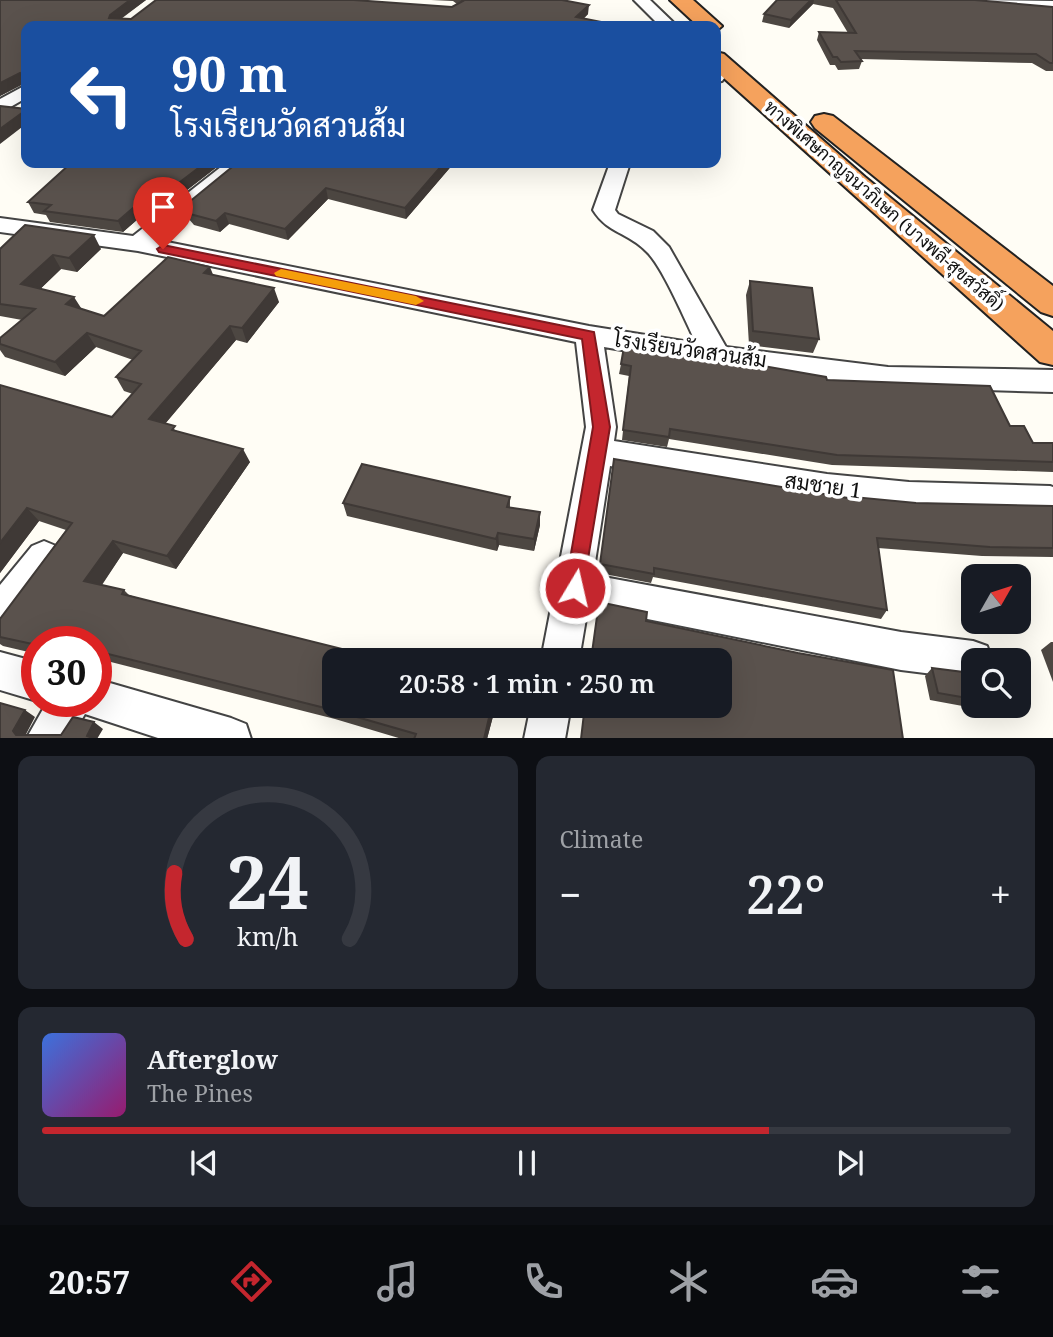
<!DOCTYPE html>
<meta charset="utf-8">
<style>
body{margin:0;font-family:"Noto Serif",Sarabun,serif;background:#242831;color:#f1f3f6;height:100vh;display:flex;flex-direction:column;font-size:26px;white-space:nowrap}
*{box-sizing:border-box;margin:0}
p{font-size:23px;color:#9ea1a6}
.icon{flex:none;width:38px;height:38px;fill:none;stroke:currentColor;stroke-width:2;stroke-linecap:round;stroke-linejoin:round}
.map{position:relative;height:738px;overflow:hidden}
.sheet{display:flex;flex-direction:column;gap:18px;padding:18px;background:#0d0f14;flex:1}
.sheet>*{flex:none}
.banner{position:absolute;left:21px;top:21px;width:700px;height:147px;border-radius:14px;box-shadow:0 7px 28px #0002;background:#1a4fa0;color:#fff;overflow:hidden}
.needle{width:46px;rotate:51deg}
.buttons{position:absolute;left:961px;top:564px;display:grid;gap:14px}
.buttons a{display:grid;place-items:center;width:70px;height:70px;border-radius:14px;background:#171b24;box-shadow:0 7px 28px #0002;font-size:35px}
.speed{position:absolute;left:21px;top:626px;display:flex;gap:14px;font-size:35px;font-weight:700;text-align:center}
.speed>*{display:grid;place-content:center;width:91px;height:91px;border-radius:50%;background:#171b24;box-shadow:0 7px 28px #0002;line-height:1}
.speed .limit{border:10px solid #d22;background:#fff;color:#111}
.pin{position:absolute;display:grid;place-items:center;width:60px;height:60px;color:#fff;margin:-72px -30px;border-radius:50% 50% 50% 0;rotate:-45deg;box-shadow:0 0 7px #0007}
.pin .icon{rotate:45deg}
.me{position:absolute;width:77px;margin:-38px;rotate:9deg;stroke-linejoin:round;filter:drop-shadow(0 0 5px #0008)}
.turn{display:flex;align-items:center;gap:24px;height:147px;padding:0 35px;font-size:32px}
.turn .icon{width:91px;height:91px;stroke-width:2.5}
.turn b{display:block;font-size:49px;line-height:60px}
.big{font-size:52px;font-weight:600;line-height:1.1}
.sheet .tile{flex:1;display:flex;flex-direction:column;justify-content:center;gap:10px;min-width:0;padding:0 24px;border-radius:14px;background:#242831}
.sheet .dial{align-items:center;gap:0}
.dial svg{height:182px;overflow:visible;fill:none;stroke:#363941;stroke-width:7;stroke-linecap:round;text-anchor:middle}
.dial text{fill:#f1f3f6;stroke:none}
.song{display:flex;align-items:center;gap:21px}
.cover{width:84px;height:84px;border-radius:10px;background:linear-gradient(135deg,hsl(220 70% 55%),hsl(320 70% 35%))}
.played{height:7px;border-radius:4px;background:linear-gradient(90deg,#c4262e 75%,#363941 75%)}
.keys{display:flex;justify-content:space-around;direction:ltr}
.heat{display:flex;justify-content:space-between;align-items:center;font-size:38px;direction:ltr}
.sheet .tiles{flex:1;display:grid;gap:18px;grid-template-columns:1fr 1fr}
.tile:last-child{grid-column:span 2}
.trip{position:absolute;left:322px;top:648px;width:410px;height:70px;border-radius:14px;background:#171b24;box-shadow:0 7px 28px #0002;font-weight:600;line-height:70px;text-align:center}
.menu{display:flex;height:112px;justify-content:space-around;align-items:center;background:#090b0e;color:#9ea1a6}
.menu .icon{width:49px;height:49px}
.menu .current{color:#c4262e}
.menu b{font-size:32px;color:#f1f3f6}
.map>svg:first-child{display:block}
</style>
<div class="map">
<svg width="1053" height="739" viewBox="0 0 1053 739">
<rect width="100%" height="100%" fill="#fffdf5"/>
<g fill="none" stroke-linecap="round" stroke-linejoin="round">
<defs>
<path id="minor" d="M634,0h16l27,26h-17z
M965,0l88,1v10l-81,-7z
M716,63l6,1 7,8 -7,9 -6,1z
M26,85v13l-26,15v-14z
M226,163h23l-92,77 432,86 107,17c-11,-23 -33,-75 -49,-91 -19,-20 -39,-18 -54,-42l17,-47h20l-15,47 3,4 35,17 16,16 57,100 162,20 165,3v22l-165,-5 -171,-21 -113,-19 12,80 -2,14 213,33 82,8 141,4 3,1v26l-144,-3 -82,-8 -217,-36 -17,109 308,57 72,9 14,5 5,14h-19v19l-72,-9 -313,-63 -9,53h-38l45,-233 -10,-85 -438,-91 -138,-19v-14l133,18z
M44,541l12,5 5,11c-10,22 -39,66 -61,75v-47l32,-39z
M0,652l37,10v39l-37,-11z
M96,679l135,39 15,6 5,15h-90l-76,-25 -15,25h-44l21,-37h49z
M531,705h40l-6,34h-41z"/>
<path id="highway" d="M670,0h23l29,26 -6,5v-5h-18z
M716,52l8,2 141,123 188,154v34l-13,-3 -324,-291z
M824,114l9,2 220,170v30l-12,-4 -226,-184 -4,-6 4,-6z"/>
</defs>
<!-- minor casing -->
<use href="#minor" stroke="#444" stroke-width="4"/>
<!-- highway casing -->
<use href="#highway" stroke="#222" stroke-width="4"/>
<!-- minor -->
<use href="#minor" fill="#fff" fill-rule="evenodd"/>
<!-- highway -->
<use href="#highway" fill="#f5a25d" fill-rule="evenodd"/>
</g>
<!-- wall -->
<path fill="#4d4742" d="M0,0h146l-25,19 331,-12 5,-3 -4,-3 -22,-1h131l26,14 -5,5 29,5v2h-586v58l-1,-1 -25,13z
M777,0h198l78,7v64h-7l-14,-8 -172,-4 2,2 -3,8 -21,1 -3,-5h-5l-13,-25 2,-8 29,1 -15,-25 -20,-4 -24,24 -27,-6 2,-8z
M71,163h151l-66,51 -10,-2 -23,20 -73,-10 -4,-7 -12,-2 -6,-11z
M454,163l-48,56 -78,-20 -40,41 -59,-16 -9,8 -26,-7 -6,-7 -5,-11z
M0,249h101l-24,23 -16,-3 -21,20 41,20 23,7 109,-41 66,27 -32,41 -11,-3 -71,84 12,7 73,31 -74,107 -53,-16 -21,32 22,5 5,5 367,110 -9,34h-85l-67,-20 -228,-58 -7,-6 -4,-1v-12h-59v12l-34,-8 -3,-2v-25l66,-89 -27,-9 -39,52v-188l112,32 21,-23 -9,-3 -8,-14 17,-17 -37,-13 -31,29 -60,-19 -5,-7v-12l22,-18 -22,-4z
M750,281l69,58 -6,14 -64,-8 -3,-50z
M621,364l123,3 83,13 183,46 23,17h20v29l-221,-7 -163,-26 -2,8 -45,-7 7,-64 -10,-2z
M614,459l239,40 1,-2 62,6 137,3v51l-71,-1 -104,-8 9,62 -6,9 -228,-42 -2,6 -52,-10z
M510,497v10l30,18 -6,26 -35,-6 -2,6 -150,-35 -4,-13z
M1051,642h2v40l-12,-32z
M932,668l41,14v21l-5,4 -38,-7 -5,-24z"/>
<!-- shaded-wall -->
<path fill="#3f3936" d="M130,0h16l-33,24 -4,-6 1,-3z
M811,0h3l-1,4 -24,24 2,-8z
M589,5l-1,9 -12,12v-9z
M20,73l5,10 -25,13v-13z
M26,110v14l-26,20v-15z
M205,163h17l-66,51 -5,-10z
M444,163h10l-48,56 -1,-11z
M326,188l2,11 -40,41 -3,-11z
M141,201l5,11 -23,20 -5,-11z
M225,213l4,11 -9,8 -4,-11z
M94,235l7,14 -24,23 -8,-14z
M53,255l8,14 -31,30 -9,-15z
M210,267l6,15 -12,-9z
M274,288l5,14 -32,41 -5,-15z
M74,297l9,14 -17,-7z
M230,326l6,14 -79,93 -8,-14z
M87,333l9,14 -31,29 -10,-14z
M243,449l7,13 -74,107 -9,-13z
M27,508l12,13 -39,52v-30z
M540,512v13l-6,26v-12z
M498,533l1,12 -2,6 -1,-12z
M113,541l10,12 -27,40 -12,-12z
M48,635l8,7h-13z
M492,705h4l-9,34h-3z
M25,710l10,7 -11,21 -8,-3 -3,-4z
M94,722l9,7 -6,10h-7l-3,-3z"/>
<!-- building -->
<path fill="#5a524d" stroke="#3f3936" stroke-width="2" d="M0,0h130l-20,15 -1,3 22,1 25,-19h198l98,7 11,-6 -1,-1h100l27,5 -13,12 36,7 -2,2h-584v48l-3,2 -3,-3 -20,10z
M777,0h34l-20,20 -27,-6z
M836,0h139l78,7v56h-3l-14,-9 -181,-3 7,10 -21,1 -4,-5h-4l-14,-25 37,1z
M0,106l26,3v1l-26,19z
M71,163h134l-54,41 -10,-3 -23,20 -74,-10 7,-6 -23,-3z
M237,163h207l-39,45 -79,-20 -41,41 -60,-16 -9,8 -26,-7 -7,-7z
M25,225l69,10 -25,23 -16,-3 -32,29 53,13 -8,7 38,12 64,-59 42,10 -6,6 70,15 -32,40 -12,-2 -81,93 26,7 -3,4 71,19 -76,107 -54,-15 -29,40 40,9 -2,4 264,66h-52v45h158l-8,34h-70l2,-5 -87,-25 -233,-58 1,-5h-1v-4h-16l-32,-7 -5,7h-6v3l-37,-8v-18l72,-96 -45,-15 -27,35v-158l112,32 29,-33 -25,-7 25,-26 -54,-18 -32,29 -55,-18v-6l35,-29 -35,-5v-55z
M750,281l62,7 7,51 -66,-8z
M624,347l121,20 1,-4 80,14 1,3 163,6 20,40h14l9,17h20v19l-216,-7 -167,-26 -1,8 -46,-7 8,-64 -10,-2z
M614,459l240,40v-2l62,6 137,3v42l-63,-1 -113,-9 10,72 -233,-42v6l-54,-10z
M362,464l148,33 -3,10 33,5 -6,27 -36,-6 -2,6 -153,-36z
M599,602l48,10 -1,9 152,32 95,17 10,69h-322l4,-34h134v-45h-128z
M932,668l39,5 2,9v17l-35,-6z
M0,703l25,7 -12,21 3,4h45l12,-18 21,5 -7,14 8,3h-95z"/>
<!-- route -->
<path fill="#c4262e" stroke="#7f191e" stroke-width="2" d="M163,245l431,87 16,95 -28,168 -7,3 -7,-3 -3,-7 28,-161 -11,-88 -423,-87 -2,-3z"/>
<!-- slow -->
<path fill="#f59e0b" d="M281,269l135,27 8,5 -8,4 -140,-29 -2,-3z"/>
<g text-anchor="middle" stroke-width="7" stroke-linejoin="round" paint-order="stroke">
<!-- far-street labels -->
<g font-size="18" fill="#111" stroke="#fff">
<text transform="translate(884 206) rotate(41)" y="6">ทางพิเศษกาญจนาภิเษก (บางพลี-สุขสวัสดิ์)</text>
</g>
<!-- street labels -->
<g font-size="21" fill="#111" stroke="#fff">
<text transform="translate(690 350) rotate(8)" y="7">โรงเรียนวัดสวนส้ม</text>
<text transform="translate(823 486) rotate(8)" y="7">สมชาย 1</text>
</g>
</g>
</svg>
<div class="buttons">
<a><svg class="needle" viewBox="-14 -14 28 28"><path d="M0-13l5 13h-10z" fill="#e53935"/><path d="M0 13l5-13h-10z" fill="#9ea1a6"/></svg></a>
<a><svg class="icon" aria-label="search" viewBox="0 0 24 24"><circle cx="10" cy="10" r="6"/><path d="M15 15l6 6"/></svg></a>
</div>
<div class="speed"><div class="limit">30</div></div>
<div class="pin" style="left:163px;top:249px;background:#d93025"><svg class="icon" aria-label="arrive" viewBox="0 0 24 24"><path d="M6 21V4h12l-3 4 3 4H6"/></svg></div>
<svg class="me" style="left:575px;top:588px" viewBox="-20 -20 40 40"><circle r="17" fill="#c4262e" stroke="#fff" stroke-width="3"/><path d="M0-11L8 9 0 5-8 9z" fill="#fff"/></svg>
<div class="trip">20:58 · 1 min · 250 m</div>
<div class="banner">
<div class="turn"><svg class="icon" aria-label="left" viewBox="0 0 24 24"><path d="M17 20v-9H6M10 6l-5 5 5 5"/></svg><div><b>90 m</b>โรงเรียนวัดสวนส้ม</div></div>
</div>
</div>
<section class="sheet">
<div class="tiles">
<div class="tile dial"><svg viewBox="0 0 100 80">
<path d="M14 69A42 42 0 1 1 86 69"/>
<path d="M14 69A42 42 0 0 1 9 40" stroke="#c4262e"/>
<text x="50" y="56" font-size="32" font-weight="700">24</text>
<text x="50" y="72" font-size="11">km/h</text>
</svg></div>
<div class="tile"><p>Climate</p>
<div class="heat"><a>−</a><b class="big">22°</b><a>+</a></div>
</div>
<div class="tile">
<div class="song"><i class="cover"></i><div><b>Afterglow</b><p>The Pines</p></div></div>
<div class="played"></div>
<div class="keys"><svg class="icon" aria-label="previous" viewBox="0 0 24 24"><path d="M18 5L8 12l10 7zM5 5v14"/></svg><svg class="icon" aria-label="pause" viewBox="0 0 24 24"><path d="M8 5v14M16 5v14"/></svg><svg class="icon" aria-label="next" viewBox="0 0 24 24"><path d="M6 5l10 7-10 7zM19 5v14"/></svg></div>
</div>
</div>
</section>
<nav class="menu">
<b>20:57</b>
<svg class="icon current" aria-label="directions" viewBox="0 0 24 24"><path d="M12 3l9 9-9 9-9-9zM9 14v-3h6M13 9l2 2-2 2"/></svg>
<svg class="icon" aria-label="music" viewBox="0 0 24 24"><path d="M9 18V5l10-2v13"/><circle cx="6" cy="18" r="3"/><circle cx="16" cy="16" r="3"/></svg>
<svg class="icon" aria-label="phone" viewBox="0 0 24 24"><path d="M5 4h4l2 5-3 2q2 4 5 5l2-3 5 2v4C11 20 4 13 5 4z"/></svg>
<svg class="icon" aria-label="climate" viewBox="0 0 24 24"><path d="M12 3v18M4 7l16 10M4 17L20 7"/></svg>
<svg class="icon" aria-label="car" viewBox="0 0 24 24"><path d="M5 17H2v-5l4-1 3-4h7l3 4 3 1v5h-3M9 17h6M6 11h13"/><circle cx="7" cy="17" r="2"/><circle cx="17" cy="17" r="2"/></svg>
<svg class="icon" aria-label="filters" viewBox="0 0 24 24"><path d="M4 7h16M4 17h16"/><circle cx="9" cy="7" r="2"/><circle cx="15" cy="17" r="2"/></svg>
</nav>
